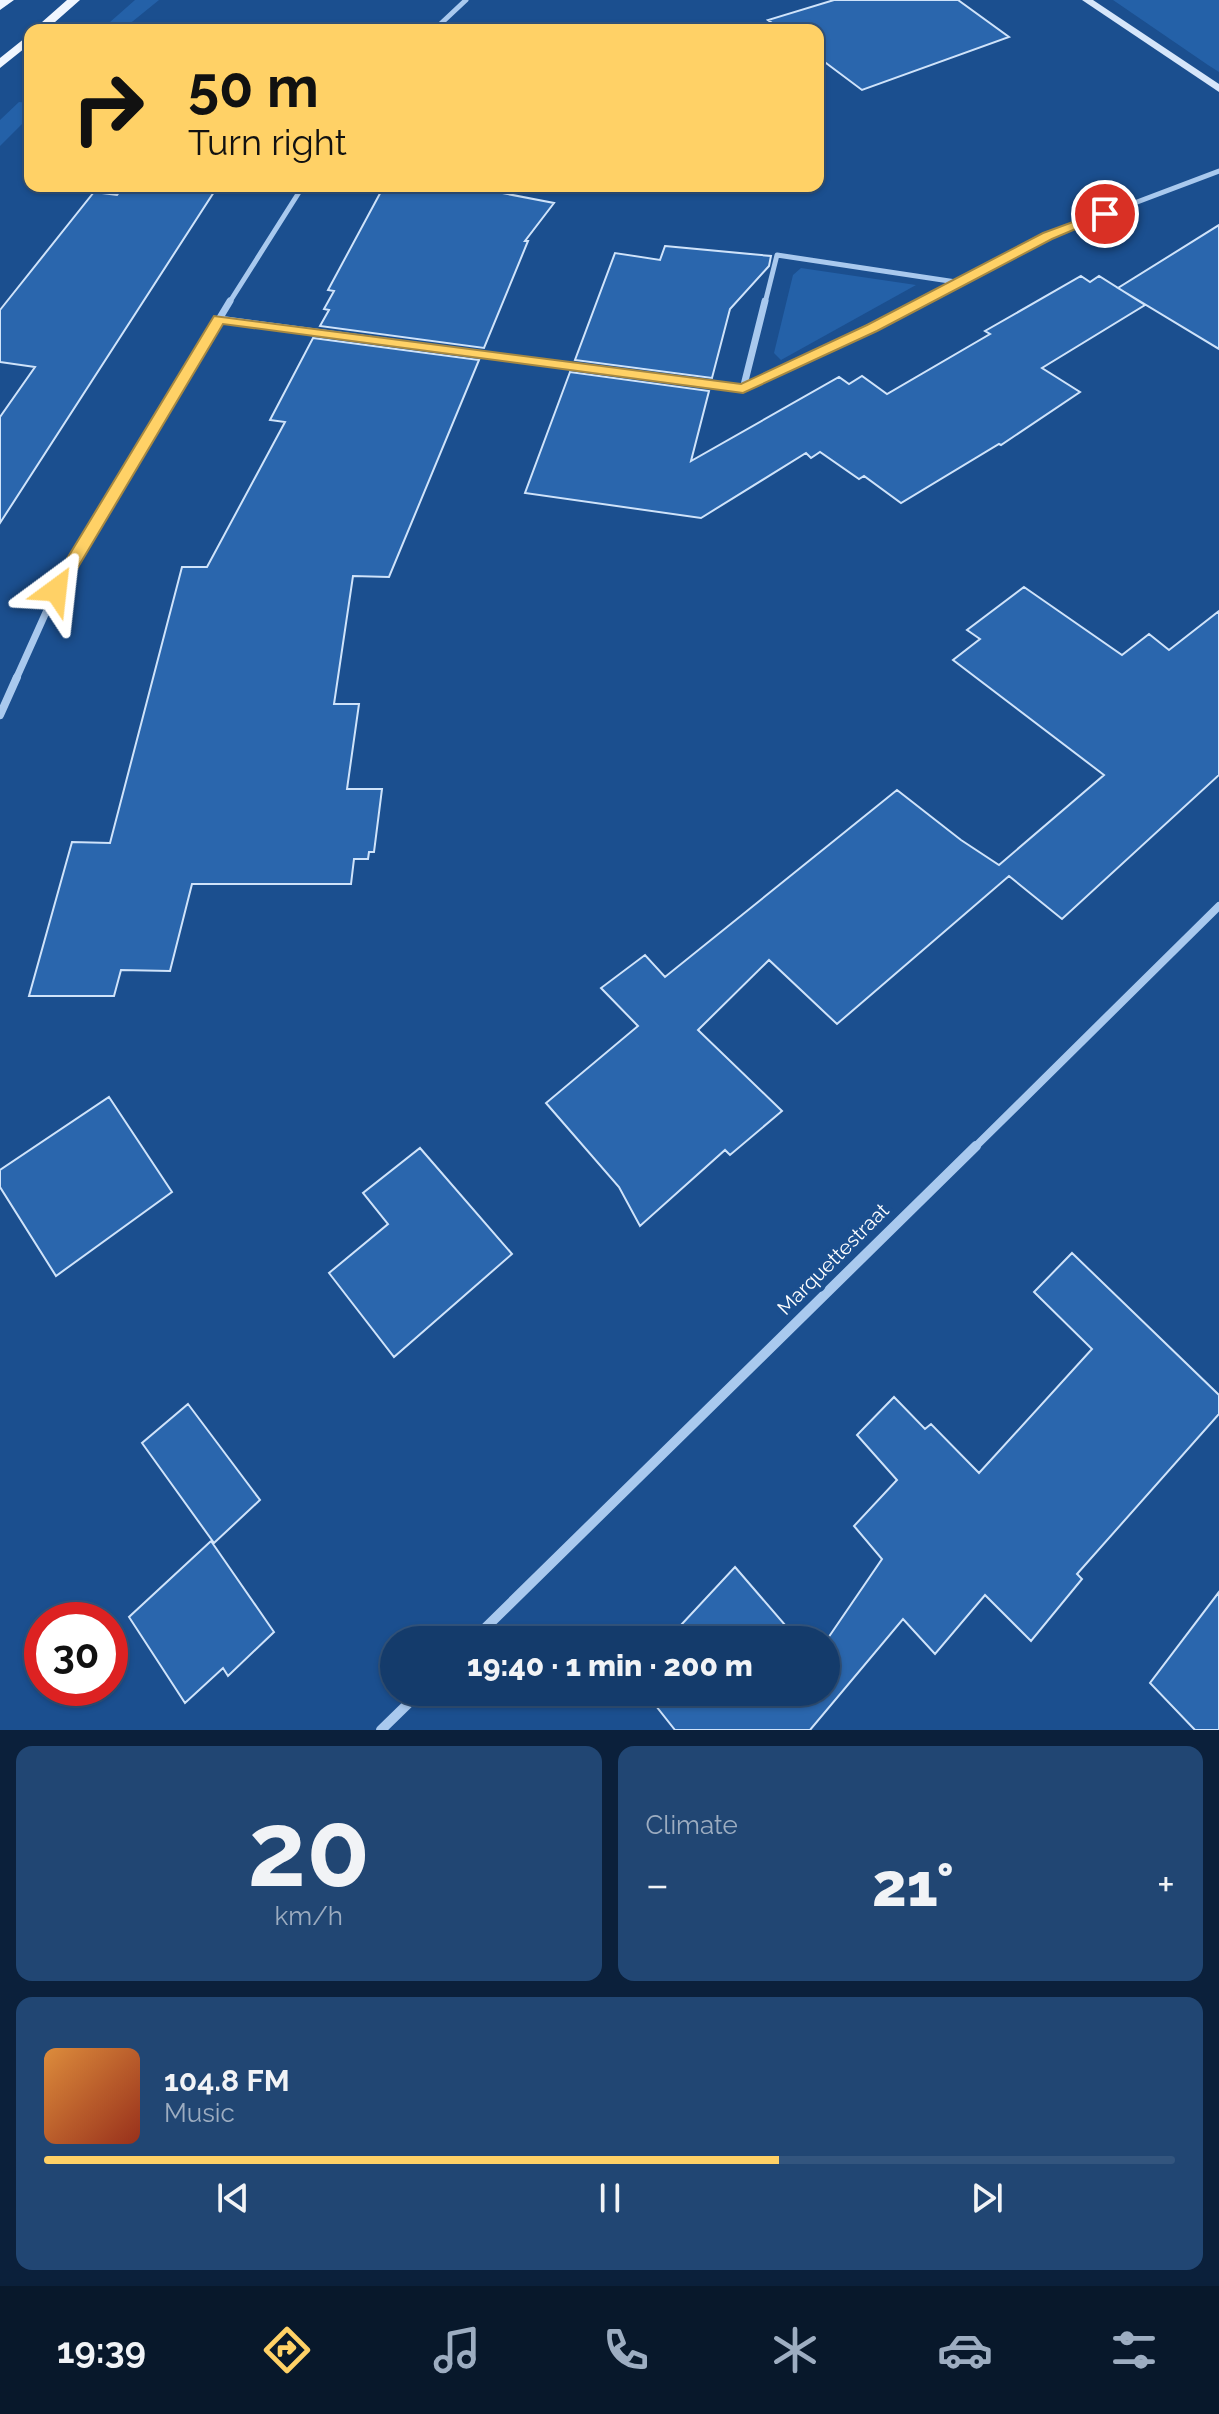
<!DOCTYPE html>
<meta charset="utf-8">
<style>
body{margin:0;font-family:Raleway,sans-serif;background:#214673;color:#f1f3f6;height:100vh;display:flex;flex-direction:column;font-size:30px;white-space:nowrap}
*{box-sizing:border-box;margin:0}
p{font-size:26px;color:#9dadc1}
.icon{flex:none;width:44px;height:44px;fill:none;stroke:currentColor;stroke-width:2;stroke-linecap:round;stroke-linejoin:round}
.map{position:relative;height:1730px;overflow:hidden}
.panel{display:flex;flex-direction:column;gap:16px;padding:16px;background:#0b203b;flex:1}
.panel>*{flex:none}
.guide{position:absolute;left:24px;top:24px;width:800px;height:168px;border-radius:16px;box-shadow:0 2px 6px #0004,0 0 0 2px #33557e;background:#ffd166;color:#111;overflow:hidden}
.speed{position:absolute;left:24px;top:1602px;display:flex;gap:16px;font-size:40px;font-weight:700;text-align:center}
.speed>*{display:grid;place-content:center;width:104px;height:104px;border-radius:50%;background:#143b6b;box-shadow:0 2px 6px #0004,0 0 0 2px #33557e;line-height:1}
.speed .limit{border:12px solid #d22;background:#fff;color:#111}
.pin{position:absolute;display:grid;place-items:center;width:68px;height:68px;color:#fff;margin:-34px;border:4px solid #fff;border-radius:50%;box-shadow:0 2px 8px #0007}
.me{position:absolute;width:88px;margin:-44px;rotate:30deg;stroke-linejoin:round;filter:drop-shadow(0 0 6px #0008)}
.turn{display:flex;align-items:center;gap:28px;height:168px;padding:0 32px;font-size:36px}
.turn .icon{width:104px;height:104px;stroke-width:2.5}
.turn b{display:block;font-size:56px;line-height:68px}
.big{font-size:60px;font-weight:800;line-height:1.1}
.panel .widget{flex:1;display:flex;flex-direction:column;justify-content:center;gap:12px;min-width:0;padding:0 28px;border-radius:16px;background:#214673}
.panel .dial{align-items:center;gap:0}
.dial b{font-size:104px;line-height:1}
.song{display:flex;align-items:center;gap:24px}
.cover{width:96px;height:96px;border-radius:12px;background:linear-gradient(135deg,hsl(30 70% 55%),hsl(10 70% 35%))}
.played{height:8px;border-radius:4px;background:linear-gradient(90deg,#ffd166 65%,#33557e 65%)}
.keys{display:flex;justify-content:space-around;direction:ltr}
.heat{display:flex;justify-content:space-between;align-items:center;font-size:44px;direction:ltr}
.panel .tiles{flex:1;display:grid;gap:16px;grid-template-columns:1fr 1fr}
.widget:last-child{grid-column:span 2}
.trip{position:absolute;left:380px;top:1626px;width:460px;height:80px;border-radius:40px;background:#143b6b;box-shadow:0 2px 6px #0004,0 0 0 2px #33557e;font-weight:800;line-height:80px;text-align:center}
.dock{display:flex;height:128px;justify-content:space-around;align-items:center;background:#08182b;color:#9dadc1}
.dock .icon{width:56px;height:56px}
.dock .active{color:#ffd166}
.dock b{font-size:36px;color:#f1f3f6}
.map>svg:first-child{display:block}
</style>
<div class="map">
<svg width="1219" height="1730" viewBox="0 0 1219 1730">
<rect width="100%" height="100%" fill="#1b4f8f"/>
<!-- green -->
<path fill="#2461a8" d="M135,0h24l-37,30h-21z
M1113,0h106v72l-11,-7z
M19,102l11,1v13l-30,30v-26z
M801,268l115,17 -135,75 -7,-7 19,-78z"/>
<!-- building -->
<path fill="#2a66ad" stroke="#cfe3fa" stroke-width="2" d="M834,0h124l51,37 -147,53 -44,-33v-27h-36l-14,-10z
M124,186h47l43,6 -214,331v-106l35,-50 -35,-5v-52l94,-118 23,3z
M384,186h82l88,17 -29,38h3l-44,107 -164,-22 9,-16 -5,-1 10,-18 -6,-1z
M1219,225v124l-101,-61z
M665,246l106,10 -2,10 -39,43 -18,69 -137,-18 40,-107 45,7z
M1081,276l9,6 9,-6 46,29 -103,63 38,24 -79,53 -2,-1 -98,59 -37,-27 -5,3 -39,-27 -9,6 -5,-5 -105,65 -176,-25 45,-121 139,19 -18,70 148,-84 10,7 13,-8 25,18 103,-60 -5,-3z
M313,338l166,22 -90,217 -36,-1 -19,128h25l-12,85h35l-8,63h-5l-1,7h-14l-3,25h-159l-22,87 -49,-1 -7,26h-85l43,-154 38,1 72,-276h25l78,-145 -15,-2z
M1024,587l98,68 27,-21 20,16 50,-39v164l-157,144 -53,-43 -172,148 -68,-64 -71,70 84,81 -52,44 -5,-5 -85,76 -21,-39 -73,-84 92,-77 -37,-38 44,-33 20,22 232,-187 64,50 38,25 105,-90 -151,-115 27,-21 -13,-9z
M109,1097l63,95 -116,84 -56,-89v-17z
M420,1148l92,106 -118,103 -65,-84 59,-49 -25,-31z
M1072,1253l147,142v19l-142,160 5,5 -51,62 -46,-46 -50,59 -32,-35 -93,111h-135l-30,-38h181v-51l56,-82 -28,-33 43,-46 -40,-45 37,-38 31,32 6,-5 48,49 113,-124 -58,-57z
M188,1404l72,96 -46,43 -72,-100z
M211,1541l63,91 -46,44 -5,-8 -38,35 -56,-86z
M735,1567l63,73h-131z
M1219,1592v138h-24l-45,-47z"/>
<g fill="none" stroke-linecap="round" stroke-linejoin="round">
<!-- street-far3 -->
<path stroke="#a9c9ee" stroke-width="5" d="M434,30l32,-30
M229,303l74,-117
M765,303l12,-48 179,27
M920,303l127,-67 172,-65"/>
<!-- street-far2 -->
<path stroke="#a9c9ee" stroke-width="7" d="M219,319l524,70 180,-88
M743,389l22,-88
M16,679l40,-89 174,-289"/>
<!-- street-far1 -->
<path stroke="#a9c9ee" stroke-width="8" d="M0,715l17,-38
M974,1148l245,-242"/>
<!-- street -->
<path stroke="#a9c9ee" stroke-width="10" d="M473,1640l503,-494
M381,1730l39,-38"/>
<!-- secondary -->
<path fill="#d6e6fa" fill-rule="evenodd" d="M1082,0h11l126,84v8z"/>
<!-- primary -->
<path fill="#f0f6ff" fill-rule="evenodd" d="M0,0h14l-14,10z
M67,0h13l-34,30h-13z
M30,34v10l-30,24v-10z"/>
</g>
<!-- route -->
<path fill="#ffd166" stroke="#a68842" stroke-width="2" d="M1100,212l11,2 -59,25 -175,92 -134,62 -520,-69 -161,270h-12l-2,-4 166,-274 527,68 126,-59 176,-92z"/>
<g text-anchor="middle" stroke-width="8" stroke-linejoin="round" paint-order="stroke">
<!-- street labels -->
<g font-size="20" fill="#fff" stroke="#1b4f8f">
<text transform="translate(833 1259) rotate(-45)" y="7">Marquettestraat</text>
</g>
</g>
</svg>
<div class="speed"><div class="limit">30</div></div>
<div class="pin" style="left:1105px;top:214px;background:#d93025"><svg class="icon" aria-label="arrive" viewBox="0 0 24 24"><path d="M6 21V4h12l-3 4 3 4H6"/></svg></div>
<svg class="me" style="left:56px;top:590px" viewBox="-20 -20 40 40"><path d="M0-17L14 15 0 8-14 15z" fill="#ffd166" stroke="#fff" stroke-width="4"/></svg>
<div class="trip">19:40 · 1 min · 200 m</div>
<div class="guide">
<div class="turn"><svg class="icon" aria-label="right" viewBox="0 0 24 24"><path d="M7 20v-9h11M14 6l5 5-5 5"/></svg><div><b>50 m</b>Turn right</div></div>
</div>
</div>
<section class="panel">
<div class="tiles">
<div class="widget dial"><b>20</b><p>km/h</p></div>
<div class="widget"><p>Climate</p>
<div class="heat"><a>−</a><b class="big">21°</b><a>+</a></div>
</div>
<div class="widget">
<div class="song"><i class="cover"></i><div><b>104.8 FM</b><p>Music</p></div></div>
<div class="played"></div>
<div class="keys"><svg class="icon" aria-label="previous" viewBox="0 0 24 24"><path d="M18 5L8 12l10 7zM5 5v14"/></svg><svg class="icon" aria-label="pause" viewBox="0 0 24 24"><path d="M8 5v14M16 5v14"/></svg><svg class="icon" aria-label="next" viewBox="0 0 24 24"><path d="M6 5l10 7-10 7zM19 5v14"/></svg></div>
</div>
</div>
</section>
<nav class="dock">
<b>19:39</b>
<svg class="icon active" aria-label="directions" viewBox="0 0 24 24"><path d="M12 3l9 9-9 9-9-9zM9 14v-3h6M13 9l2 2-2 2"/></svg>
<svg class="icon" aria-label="music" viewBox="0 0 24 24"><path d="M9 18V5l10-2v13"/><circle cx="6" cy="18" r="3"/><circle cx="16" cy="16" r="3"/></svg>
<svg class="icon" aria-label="phone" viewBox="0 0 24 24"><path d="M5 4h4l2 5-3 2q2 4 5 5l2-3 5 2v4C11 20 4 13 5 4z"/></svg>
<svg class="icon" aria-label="climate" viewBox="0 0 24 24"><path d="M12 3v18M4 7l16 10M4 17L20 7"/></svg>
<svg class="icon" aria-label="car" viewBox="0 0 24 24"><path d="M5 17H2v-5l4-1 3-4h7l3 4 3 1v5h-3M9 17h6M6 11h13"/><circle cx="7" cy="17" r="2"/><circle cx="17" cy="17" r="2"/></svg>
<svg class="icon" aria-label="filters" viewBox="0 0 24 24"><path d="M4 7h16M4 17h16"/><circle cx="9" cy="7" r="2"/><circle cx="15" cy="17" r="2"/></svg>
</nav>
